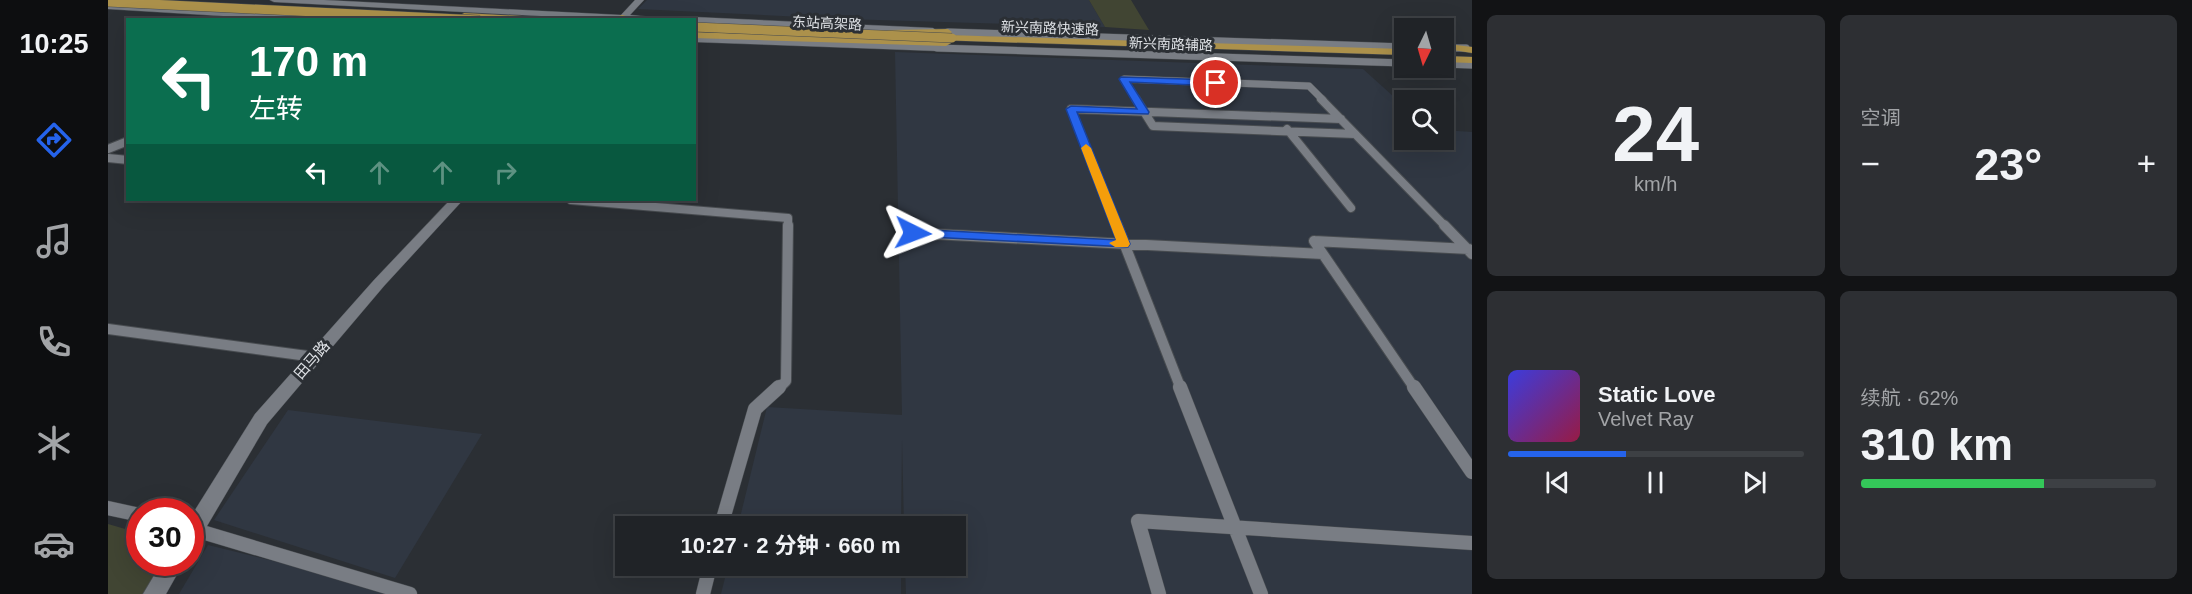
<!DOCTYPE html>
<html lang="zh">
<meta charset="utf-8">
<style>
body{margin:0;font-family:Arial,"Noto Sans SC",sans-serif;background:#2d2f33;color:#f1f3f6;height:100vh;display:flex;flex-direction:column;font-size:22px;white-space:nowrap}
*{box-sizing:border-box;margin:0}
p{font-size:20px;color:#a2a4a7}
.icon{flex:none;width:33px;height:33px;fill:none;stroke:currentColor;stroke-width:2;stroke-linecap:round;stroke-linejoin:round}
.map{position:relative;flex:1;overflow:hidden}
.sheet{display:flex;flex-direction:column;gap:15px;padding:15px;background:#121315;width:720px}
.sheet>*{flex:none}
.hud{position:absolute;left:18px;top:18px;width:570px;height:183px;border-radius:0px;box-shadow:0 6px 24px #0002,0 0 0 2px #3d4044;background:#0b6e4f;color:#fff;overflow:hidden}
.needle{width:39px;rotate:185deg}
.tools{position:absolute;left:1286px;top:18px;display:grid;gap:12px}
.tools a{display:grid;place-items:center;width:60px;height:60px;border-radius:0px;background:#202327;box-shadow:0 6px 24px #0002,0 0 0 2px #3d4044;font-size:30px}
.speed{position:absolute;left:18px;top:498px;display:flex;gap:12px;font-size:30px;font-weight:700;text-align:center}
.speed>*{display:grid;place-content:center;width:78px;height:78px;border-radius:50%;background:#202327;box-shadow:0 6px 24px #0002,0 0 0 2px #3d4044;line-height:1}
.speed .limit{border:9px solid #d22;background:#fff;color:#111}
.pin{position:absolute;display:grid;place-items:center;width:51px;height:51px;color:#fff;margin:-26px;border:3px solid #fff;border-radius:50%;box-shadow:0 2px 6px #0007}
.me{position:absolute;width:66px;margin:-33px;rotate:93deg;stroke-linejoin:round;filter:drop-shadow(0 0 4px #0008)}
.turn{display:flex;align-items:center;gap:21px;height:126px;padding:0 24px;font-size:27px}
.turn .icon{width:78px;height:78px;stroke-width:2.5}
.turn b{display:block;font-size:42px;line-height:51px}
.lanes{display:flex;align-items:center;height:57px;padding:0 24px;background:#0003;justify-content:center;gap:30px;direction:ltr}
.lanes .off{opacity:.35}
.big{font-size:45px;font-weight:700;line-height:1.1}
.sheet .card{flex:1;display:flex;flex-direction:column;justify-content:center;gap:9px;min-width:0;padding:0 21px;border-radius:9px;background:#2d2f33}
.sheet .dial{align-items:center;gap:0}
.dial b{font-size:78px;line-height:1}
.song{display:flex;align-items:center;gap:18px}
.cover{width:72px;height:72px;border-radius:9px;background:linear-gradient(135deg,hsl(240 70% 55%),hsl(340 70% 35%))}
.played{height:6px;border-radius:3px;background:linear-gradient(90deg,#2563eb 40%,#3d4044 40%)}
.keys{display:flex;justify-content:space-around;direction:ltr}
.heat{display:flex;justify-content:space-between;align-items:center;font-size:33px;direction:ltr}
.charge{height:9px;border-radius:4px;background:linear-gradient(90deg,#34c759 62%,#3d4044 0)}
.sheet .tiles{flex:1;display:grid;gap:15px;grid-template-columns:repeat(2,1fr)}
.trip{position:absolute;left:507px;top:516px;width:351px;height:60px;border-radius:0px;background:#202327;box-shadow:0 6px 24px #0002,0 0 0 2px #3d4044;font-weight:700;line-height:60px;text-align:center}
main{display:flex;flex:1;min-height:0}
.tab-bar{display:flex;flex-direction:column;width:108px;justify-content:space-around;align-items:center;background:#0d0e10;color:#a2a4a7}
.tab-bar .icon{width:42px;height:42px}
.tab-bar .current{color:#2563eb}
.tab-bar b{font-size:27px;color:#f1f3f6}
.map>svg:first-child{display:block}
</style>
<main>
<nav class="tab-bar">
<b>10:25</b>
<svg class="icon current" aria-label="directions" viewBox="0 0 24 24"><path d="M12 3l9 9-9 9-9-9zM9 14v-3h6M13 9l2 2-2 2"/></svg>
<svg class="icon" aria-label="music" viewBox="0 0 24 24"><path d="M9 18V5l10-2v13"/><circle cx="6" cy="18" r="3"/><circle cx="16" cy="16" r="3"/></svg>
<svg class="icon" aria-label="phone" viewBox="0 0 24 24"><path d="M5 4h4l2 5-3 2q2 4 5 5l2-3 5 2v4C11 20 4 13 5 4z"/></svg>
<svg class="icon" aria-label="climate" viewBox="0 0 24 24"><path d="M12 3v18M4 7l16 10M4 17L20 7"/></svg>
<svg class="icon" aria-label="car" viewBox="0 0 24 24"><path d="M5 17H2v-5l4-1 3-4h7l3 4 3 1v5h-3M9 17h6M6 11h13"/><circle cx="7" cy="17" r="2"/><circle cx="17" cy="17" r="2"/></svg>
</nav>
<div class="map">
<svg width="1364" height="594" viewBox="0 0 1364 594">
<rect width="100%" height="100%" fill="#2b2f34"/>
<!-- built -->
<path fill="#303742" d="M539,0h442l16,27 -261,-8 -206,-10z
M787,52l468,17 41,37v34h39v-10l29,2v462h-566l-1,-28h51v-40h-52l-2,-87 -1,87h-163l29,-119 135,8z
M180,410l194,24 -87,144 -181,-58z
M100,545l202,49h-231z
M620,566h173v28h-180z"/>
<!-- green -->
<path fill="#414533" d="M981,0h42l18,30 -44,-3z
M0,524l31,9 1,29 26,1 -22,31h-36z"/>
<g fill="none" stroke-linecap="round" stroke-linejoin="round">
<defs>
<path id="street-far3" d="M840,32l456,15
M829,48l467,15
M1335,48h23
M1335,64l29,1
M1029,100l-13,-21 185,7 14,14"/>
<path id="street-far2" d="M1028,99l17,27 202,8
M1213,99l125,128
M1179,129l64,79
M0,149l20,-8
M0,158l20,2
M463,200l217,18v9
M1009,227l-46,-118 270,10"/>
<path id="street-far1" d="M1009,225l64,164
M1336,225l28,29
M805,233l410,21
M1206,241l101,148
M1206,241l155,8
M0,329l207,28
M670,389l8,-8 2,-156"/>
<path id="street" d="M1072,387l81,207
M1306,387l58,85
M0,508l32,7
M613,526l34,-117 24,-22
M84,529l218,65
M595,594l7,-28
M1051,594l-21,-73 334,22"/>
<path id="secondary" d="M162,0h54l297,15 14,-15h9l-14,15 53,5h-67l-342,-18z
M0,3l230,14 4,3h-55l-179,-11z
M586,17l239,11 4,3 -4,3 -239,-11v-3h-4z
M586,36l243,9 5,3 -5,3 -243,-9z
M342,200h13l-79,86 -117,138 -70,119 -7,2v-27l65,-104 119,-134z
M54,562h22l-18,32h-23z"/>
<path id="primary" d="M356,13l77,4 4,3 -84,-2 -1,-2z
M514,15l12,3 1,2h-16v-4z
M840,29l4,3 -4,3 456,14v6l-468,-15 -5,-3 2,-2 -45,1 -4,-3 4,-3z
M586,32l252,8 5,3 -5,3 -252,-8z
M1348,45l16,2v6l-19,-3 -2,-2z
M1335,56l29,1v6l-29,-1z"/>
</defs>
<!-- street-far3 casing -->
<use href="#street-far3" stroke="#484c50" stroke-width="8"/>
<!-- street-far2 casing -->
<use href="#street-far2" stroke="#484c50" stroke-width="10"/>
<!-- street-far1 casing -->
<use href="#street-far1" stroke="#484c50" stroke-width="12"/>
<!-- street casing -->
<use href="#street" stroke="#484c50" stroke-width="15"/>
<!-- secondary casing -->
<use href="#secondary" stroke="#484c50" stroke-width="1"/>
<!-- primary casing -->
<use href="#primary" stroke="#484c50" stroke-width="1"/>
<!-- street-far3 -->
<use href="#street-far3" stroke="#797d84" stroke-width="7"/>
<!-- street-far2 -->
<use href="#street-far2" stroke="#797d84" stroke-width="8"/>
<!-- street-far1 -->
<use href="#street-far1" stroke="#797d84" stroke-width="10"/>
<!-- street -->
<use href="#street" stroke="#797d84" stroke-width="14"/>
<!-- secondary -->
<use href="#secondary" fill="#797d84" fill-rule="evenodd"/>
<!-- primary -->
<use href="#primary" fill="#ac914b" fill-rule="evenodd"/>
<defs>
<path id="primary-bridge" d="M0,2l372,18
M586,27l258,11"/>
</defs>
<!-- primary-bridge casing -->
<use href="#primary-bridge" stroke="#484c50" stroke-width="10" stroke-linecap="butt"/>
<!-- primary-bridge -->
<use href="#primary-bridge" stroke="#ac914b" stroke-width="9"/>
</g>
<!-- route -->
<path fill="#2563eb" stroke="#184099" stroke-width="1.5" d="M1013,77l95,3 5,3 -5,3 -86,-4 19,30 -1,2 -71,-2 53,132 -2,3 -219,-11 -2,-3 2,-3 4,-1 203,11 -50,-131 5,-3 66,3 -18,-30z"/>
<!-- slow -->
<path fill="#f59e0b" d="M978,144l5,4 39,96 -2,3h-13l-6,-4 7,-3 -35,-92z"/>
<g text-anchor="middle" stroke-width="6" stroke-linejoin="round" paint-order="stroke">
<!-- far-street labels -->
<g font-size="14" fill="#dee1e5" stroke="#2b2f34">
<text transform="translate(719 23) rotate(3)" y="5">东站高架路</text>
<text transform="translate(942 28) rotate(2)" y="5">新兴南路快速路</text>
<text transform="translate(1063 44) rotate(2)" y="5">新兴南路辅路</text>
</g>
<!-- street labels -->
<g font-size="15" fill="#dee1e5" stroke="#2b2f34">
<text transform="translate(204 360) rotate(-49)" y="5">田马路</text>
</g>
</g>
</svg>
<div class="tools">
<a><svg class="needle" viewBox="-14 -14 28 28"><path d="M0-13l5 13h-10z" fill="#e53935"/><path d="M0 13l5-13h-10z" fill="#a2a4a7"/></svg></a>
<a><svg class="icon" aria-label="search" viewBox="0 0 24 24"><circle cx="10" cy="10" r="6"/><path d="M15 15l6 6"/></svg></a>
</div>
<div class="speed"><div class="limit">30</div></div>
<div class="pin" style="left:1108px;top:83px;background:#d93025"><svg class="icon" aria-label="arrive" viewBox="0 0 24 24"><path d="M6 21V4h12l-3 4 3 4H6"/></svg></div>
<svg class="me" style="left:805px;top:233px" viewBox="-20 -20 40 40"><path d="M0-17L14 15 0 8-14 15z" fill="#2563eb" stroke="#fff" stroke-width="4"/></svg>
<div class="trip">10:27 · 2 分钟 · 660 m</div>
<div class="hud">
<div class="turn"><svg class="icon" aria-label="left" viewBox="0 0 24 24"><path d="M17 20v-9H6M10 6l-5 5 5 5"/></svg><div><b>170 m</b>左转</div></div>
<div class="lanes"><svg class="icon" aria-label="left" viewBox="0 0 24 24"><path d="M17 20v-9H6M10 6l-5 5 5 5"/></svg><svg class="icon off" aria-label="ahead" viewBox="0 0 24 24"><path d="M12 20V5M6 11l6-6 6 6"/></svg><svg class="icon off" aria-label="ahead" viewBox="0 0 24 24"><path d="M12 20V5M6 11l6-6 6 6"/></svg><svg class="icon off" aria-label="right" viewBox="0 0 24 24"><path d="M7 20v-9h11M14 6l5 5-5 5"/></svg></div>
</div>
</div>
<section class="sheet">
<div class="tiles">
<div class="card dial"><b>24</b><p>km/h</p></div>
<div class="card"><p>空调</p>
<div class="heat"><a>−</a><b class="big">23°</b><a>+</a></div>
</div>
<div class="card">
<div class="song"><i class="cover"></i><div><b>Static Love</b><p>Velvet Ray</p></div></div>
<div class="played"></div>
<div class="keys"><svg class="icon" aria-label="previous" viewBox="0 0 24 24"><path d="M18 5L8 12l10 7zM5 5v14"/></svg><svg class="icon" aria-label="pause" viewBox="0 0 24 24"><path d="M8 5v14M16 5v14"/></svg><svg class="icon" aria-label="next" viewBox="0 0 24 24"><path d="M6 5l10 7-10 7zM19 5v14"/></svg></div>
</div>
<div class="card"><p>续航 · 62%</p><b class="big">310 km</b><div class="charge"></div></div>
</div>
</section>
</main>
